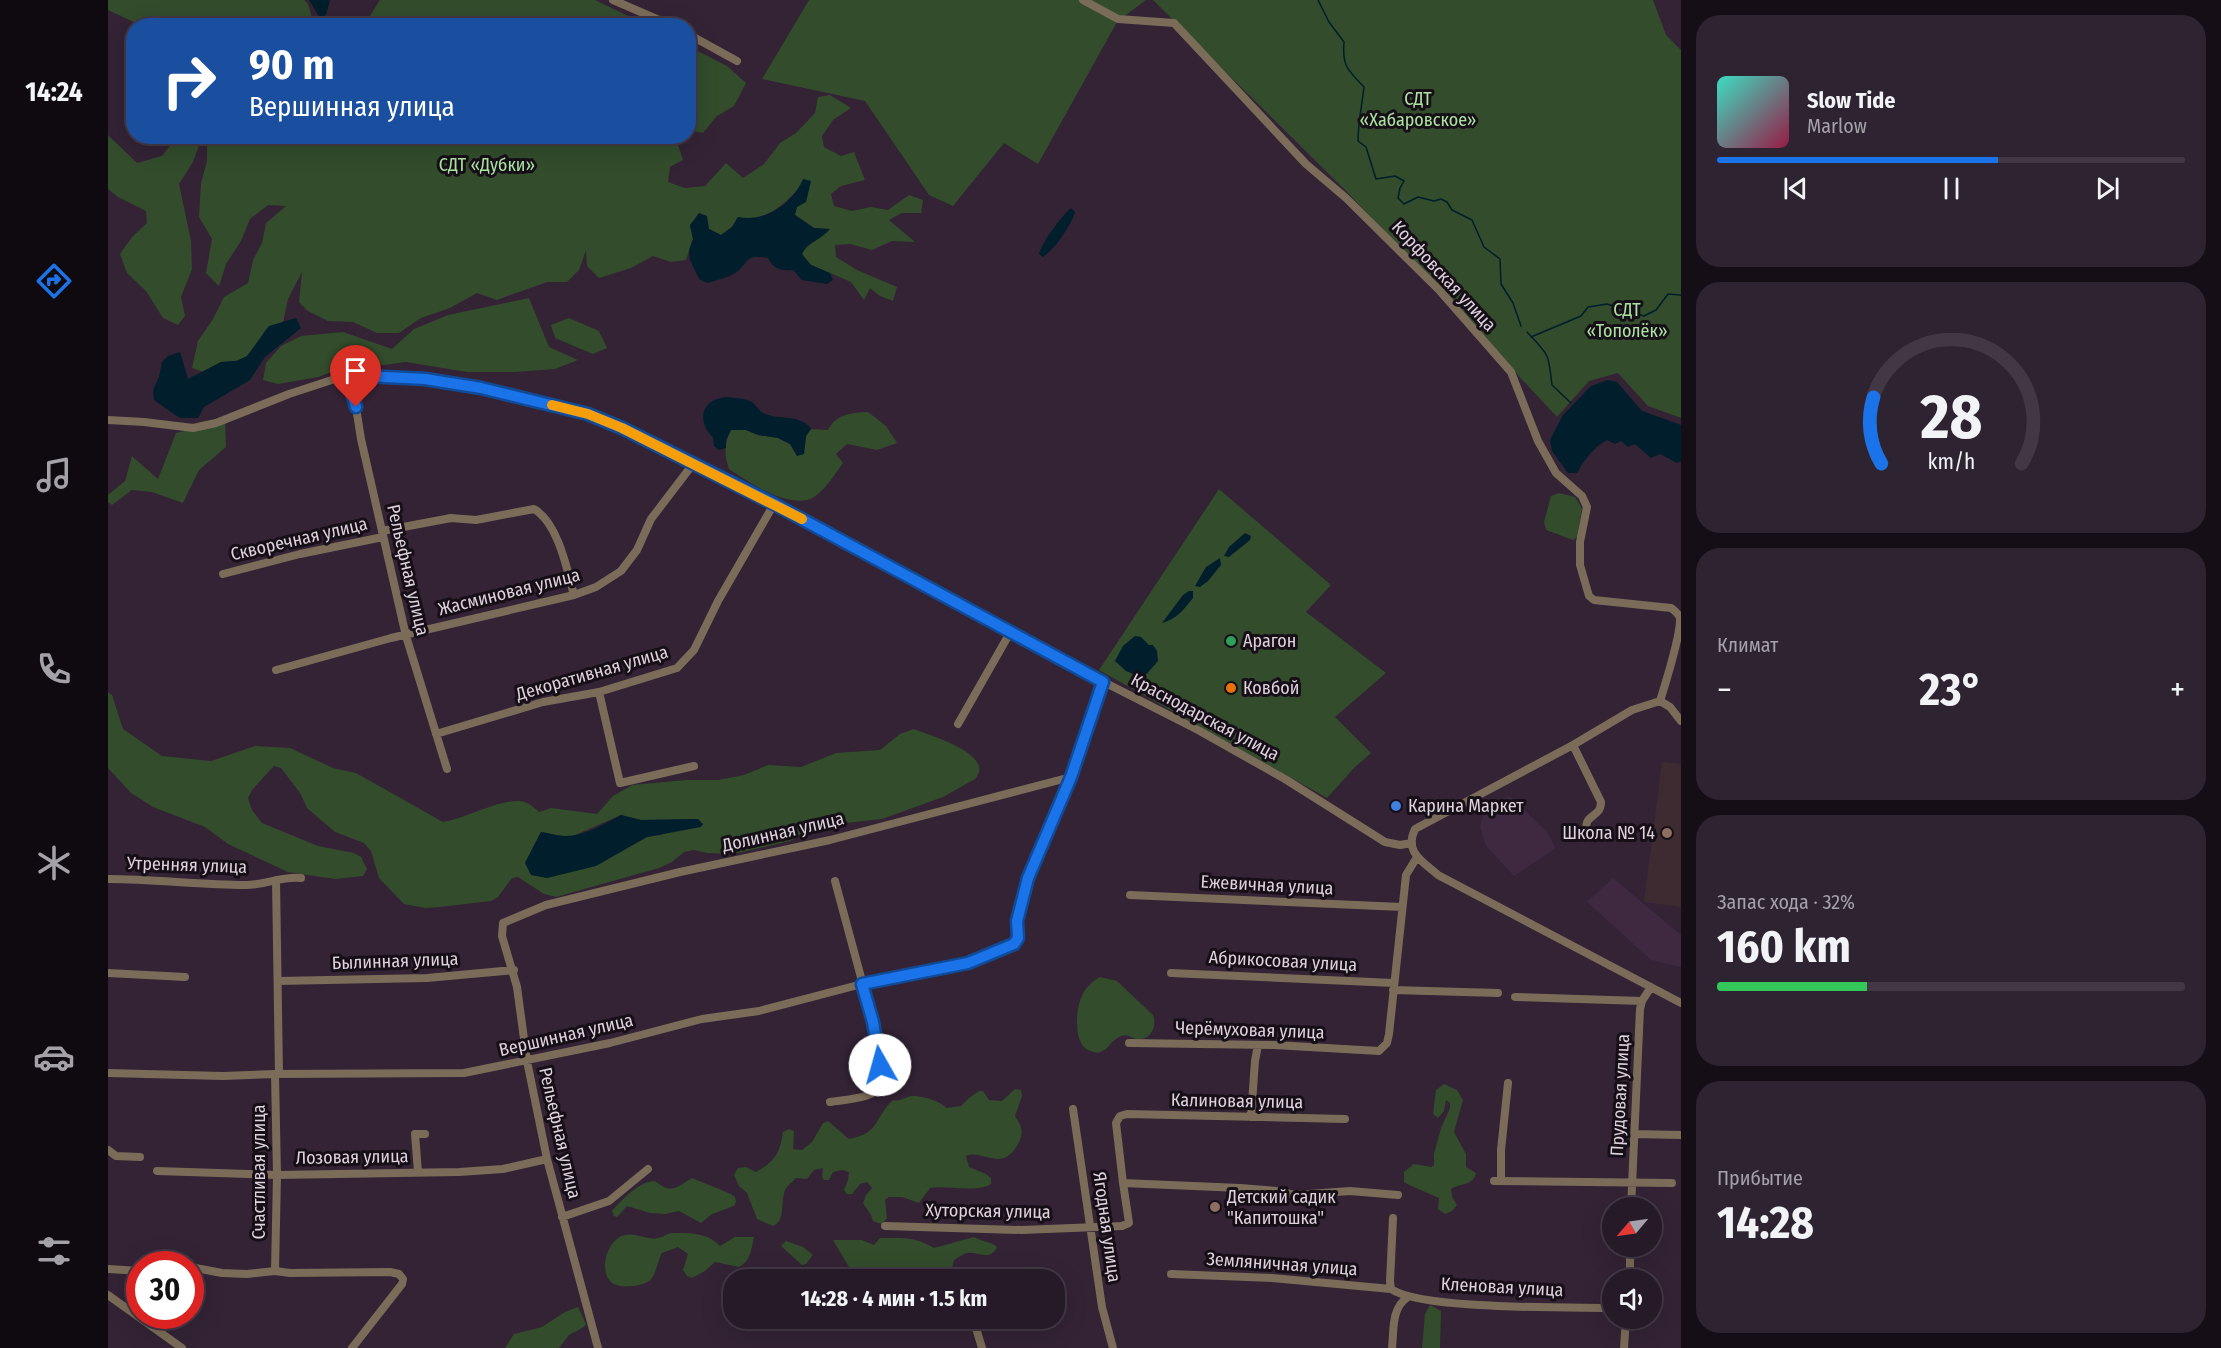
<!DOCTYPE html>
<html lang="ru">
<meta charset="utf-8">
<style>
body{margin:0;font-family:"Fira Sans Condensed",sans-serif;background:#2e2330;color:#f1f3f6;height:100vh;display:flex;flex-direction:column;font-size:22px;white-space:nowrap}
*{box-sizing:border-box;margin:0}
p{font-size:20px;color:#a4a1a8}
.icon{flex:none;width:33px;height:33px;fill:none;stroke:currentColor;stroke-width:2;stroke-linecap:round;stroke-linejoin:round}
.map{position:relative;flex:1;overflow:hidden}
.sheet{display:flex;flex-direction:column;gap:15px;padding:15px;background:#150e16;width:540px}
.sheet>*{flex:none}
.top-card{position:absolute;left:18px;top:18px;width:570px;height:126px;border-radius:24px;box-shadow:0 6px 24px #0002,0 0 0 2px #423845;background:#1a4fa0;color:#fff;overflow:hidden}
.needle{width:39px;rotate:241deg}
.controls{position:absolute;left:1494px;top:1197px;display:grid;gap:12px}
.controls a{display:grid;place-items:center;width:60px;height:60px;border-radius:50%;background:#261a28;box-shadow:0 6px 24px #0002,0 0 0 2px #423845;font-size:30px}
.speed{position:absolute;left:18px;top:1251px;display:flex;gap:12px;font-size:30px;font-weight:700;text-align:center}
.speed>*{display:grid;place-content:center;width:78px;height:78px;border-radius:50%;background:#261a28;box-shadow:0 6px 24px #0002,0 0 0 2px #423845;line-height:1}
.speed .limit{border:9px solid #d22;background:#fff;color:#111}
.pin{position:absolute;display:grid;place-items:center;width:51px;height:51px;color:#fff;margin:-62px -26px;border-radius:50% 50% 50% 0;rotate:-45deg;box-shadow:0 0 6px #0007}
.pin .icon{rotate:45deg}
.me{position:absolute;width:66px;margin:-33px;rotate:353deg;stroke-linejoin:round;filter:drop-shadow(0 0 4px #0008)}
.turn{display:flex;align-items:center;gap:21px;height:126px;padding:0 24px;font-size:27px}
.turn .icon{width:78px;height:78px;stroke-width:2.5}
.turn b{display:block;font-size:42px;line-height:51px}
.big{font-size:45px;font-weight:700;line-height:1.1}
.sheet .tile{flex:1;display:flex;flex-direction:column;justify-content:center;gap:9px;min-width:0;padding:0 21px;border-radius:24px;background:#2e2330}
.sheet .dial{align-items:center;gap:0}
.dial svg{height:156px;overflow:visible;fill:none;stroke:#423845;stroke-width:7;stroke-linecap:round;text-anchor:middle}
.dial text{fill:#f1f3f6;stroke:none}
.song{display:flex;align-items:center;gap:18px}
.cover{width:72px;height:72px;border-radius:9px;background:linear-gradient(135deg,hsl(170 70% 55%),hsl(340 70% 35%))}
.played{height:6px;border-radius:3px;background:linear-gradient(90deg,#1a73e8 60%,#423845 60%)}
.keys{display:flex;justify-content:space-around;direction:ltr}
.heat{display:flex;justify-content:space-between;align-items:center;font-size:33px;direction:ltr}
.charge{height:9px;border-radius:4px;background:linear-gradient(90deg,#34c759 32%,#423845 0)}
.trip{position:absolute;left:615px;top:1269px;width:342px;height:60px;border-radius:24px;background:#261a28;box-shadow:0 6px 24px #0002,0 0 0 2px #423845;font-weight:700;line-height:60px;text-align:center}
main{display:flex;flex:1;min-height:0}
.tabs{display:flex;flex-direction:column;width:108px;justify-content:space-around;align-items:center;background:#0f0a10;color:#a4a1a8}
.tabs .icon{width:42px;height:42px}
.tabs .current{color:#1a73e8}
.tabs b{font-size:27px;color:#f1f3f6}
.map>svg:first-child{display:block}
</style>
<main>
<nav class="tabs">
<b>14:24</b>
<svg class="icon current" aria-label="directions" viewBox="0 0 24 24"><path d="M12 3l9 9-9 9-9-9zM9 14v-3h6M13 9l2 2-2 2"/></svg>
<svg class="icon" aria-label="music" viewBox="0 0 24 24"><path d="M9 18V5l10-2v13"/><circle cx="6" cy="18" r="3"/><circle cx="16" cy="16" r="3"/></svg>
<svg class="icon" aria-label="phone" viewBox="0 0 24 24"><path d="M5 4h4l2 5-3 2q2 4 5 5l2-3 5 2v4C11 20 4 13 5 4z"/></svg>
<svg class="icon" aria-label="climate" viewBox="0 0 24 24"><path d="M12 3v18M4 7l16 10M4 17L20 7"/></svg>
<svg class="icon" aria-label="car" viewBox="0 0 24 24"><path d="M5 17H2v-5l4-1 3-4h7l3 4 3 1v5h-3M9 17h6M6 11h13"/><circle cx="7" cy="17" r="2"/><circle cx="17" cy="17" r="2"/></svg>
<svg class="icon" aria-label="filters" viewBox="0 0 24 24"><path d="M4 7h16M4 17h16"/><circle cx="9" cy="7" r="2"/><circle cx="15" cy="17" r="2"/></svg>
</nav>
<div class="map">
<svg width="1573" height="1348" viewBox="0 0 1573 1348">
<rect width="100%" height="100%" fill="#332335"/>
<!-- built -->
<path fill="#3e2940" d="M1402,796l37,36 9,16 -42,28 -28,-30 -6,-19 5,-17z
M1505,878l68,57v32l-30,-7 -64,-58z"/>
<!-- education -->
<path fill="#3e2b31" d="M1554,762l19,2v143l-37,-5z"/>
<!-- green -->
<path fill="#324c2c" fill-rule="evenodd" d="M0,0h196l4,4 5,17 8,4h-181l-32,-15z
M272,0h215l52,25h-283z
M701,0h337l-29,22 -79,142 -34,-21 -51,63 -24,-11 -64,-94 -103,-22z
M1045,0h500l13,35 15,15v368l-33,-12 -30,-33 -29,8 -32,36 -208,-223z
M580,46l39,20 19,17 -12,23 -17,10 -14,17 -14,-3z
M722,95l21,13 -18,12 -11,16 2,11 17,9 13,-4 11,28 -24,6 -10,8 3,12 18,5 19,-4 17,3 21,-15 14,5 -2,13h-19l-13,7 26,22 -23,-1 -20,9 -22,-6 -15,1 1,12 21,13 40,17 -4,14 -13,-5 -10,-8 -6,12 -13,-18 -40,-17 -10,-11c6,-12 20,-13 28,-25l-15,-1 -19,-13 4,-27c-16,18 -35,35 -61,29l-6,10 -11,8 -12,-6 -19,-4 3,14 -7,21 -15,2 -18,-6 -22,12 -32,10 -12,-12 -1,-16 -7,20 -12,12h-20l-50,18 -20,-7 -27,15 -29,10 -22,15h-22l-24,-11 -25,-1 -20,-10 -9,-9 3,-30 -14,27 -5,24 -17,6 -19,31 -26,2 -18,10 -11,-4 6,-27 15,-22 11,-22 24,-14 5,-23 9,-17 4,-20 20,-17 -18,-1 -18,14 -9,22 -15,23 -7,22 -13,-13 6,-34 -13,-22 2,-34 6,-22v-24h475l-5,5 6,18 -13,7 -2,15 17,6 20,-2 21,-23 17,15 21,-14 16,-21 16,-10 19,-20 3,-16z
M0,135l29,28 25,-7 15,-19h25l-9,25 -14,22 12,57 1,28 -11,28 4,19 -7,9 -15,-7 -17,-27 -19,-18 -7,-19 12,-17 15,-14 -1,-12 -28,-14 -10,-8z
M421,298l20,49 29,13 -23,9 -40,3h-48l-61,-10 -22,3 -27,-2 -39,14 -40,7 -15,-4 3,-17 15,-17 20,-10 42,-4 49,17 22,-20 34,-14z
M461,318l30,13 8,17 -14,6 -38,-16 -4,-13z
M760,412l18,14 11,17 -20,7 -30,-6 -11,10 7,9c-8,11 -22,34 -36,37 -26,5 -58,-18 -78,-31 -5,-14 -5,-26 2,-39h15l12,5 20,3 12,6 7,11 7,-2 2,-17 5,-7 17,1c9,-17 24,-17 40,-18z
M117,421l1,26 -27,23 -16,33 -31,-11 -20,-2 -20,15 -4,-3v-7l17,-14 7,-25 26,23 18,-46z
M1111,489l112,96 -25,27 80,61 -51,44 36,36 -16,14 -28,31 -228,-128z
M1451,493l16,4 7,11 -5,29 -4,3 -27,-10 -2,-8 7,-26z
M0,692l4,3 11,34 39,27 49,5 44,-15 35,2 43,20 23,5 87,49c23,-3 65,-28 84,-19 4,2 9,6 12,9l12,-4 46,6 16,-18 19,-11 54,-5h32l26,-5 24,-10 33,2 35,-14 44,-3 20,-16 14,-5c14,6 83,25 61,50l-32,18 -61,22 -45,5 -16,6 -11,1 -20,10 -57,13 -26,-1 -13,-3 -10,2 -12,10 -13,6 -103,29 -12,-3 -26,-17 -6,1 -14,19 -7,4 -51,6 -15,1 -21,-4 -25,-26 -8,-27 -7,-8 -29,-11 -28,-24 -7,-15 -19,-25 -7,-2 -22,24 -4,8 4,12 10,13 56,23 36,7 7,4 6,12 -4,7 -28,3 -47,-7 -60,-28 -23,-17 -52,-20 -22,-14 -23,-25zM513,815l20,5 57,-1 -37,16 -14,2 -21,11 -101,15 16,-31 21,4h11z
M992,977l17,4 36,34c4,10 -1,24 -14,24 -7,0 -11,-6 -18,-3 -10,4 -12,14 -23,17 -4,-1 -9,-2 -13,-5 -11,-10 -9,-38 -4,-50 3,-9 11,-17 19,-21z
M1336,1084l13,6 6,10 -9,32 12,22v13l10,6c-3,13 -16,10 -25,16l1,8 5,8 -5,6 -7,3 -7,-5 1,-11 -32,-14 -3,-2v-10l10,-8 17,3 3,-2v-11l7,-26 9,-20v-5l-4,-3 -2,11 -6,7 -5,-4 3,-24z
M907,1089l6,1 1,6 -7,20c6,9 9,16 4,26 -16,33 -36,6 -53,14l3,11 17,7 5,4v6c-14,9 -43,1 -61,4l-11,15 -17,-6h-13l-4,3 2,18 -5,6 -9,-3 -2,-6 -8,-12 3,-8 6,-7 -5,-6 -7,2 -8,10h-5l-3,-4 4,-10 1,-8 -7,-2 -9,2 -4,8h-5l-2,-3 1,-9 -9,2 -7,9 -11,-1c-5,5 -11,9 -12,16 -3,11 1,27 -11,32l-16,-7 -10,-26 -8,-7 -5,-11 4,-7 8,-1 10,5c18,-10 24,-18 27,-40l6,-3 5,2 -1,18 9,1 10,-8 11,-19 5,-2 21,18c32,-6 25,-22 44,-39 9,2 12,-4 20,-4 9,0 28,5 33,12l15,-2 8,-8 10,-7h4l6,9 13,1z
M584,1178l39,16 4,3 1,5 -2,4 -22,8 -11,9 -22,-12 -14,3 -15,-1 -23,-7 -10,11 -3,-1 -2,-5c11,-12 25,-29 43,-30 17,14 22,6 37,-3z
M563,1233c19,0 36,-1 49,13l15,-9h19c-3,13 -3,23 -15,30l-24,-5 -10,9 -13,7 -5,-2 -4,-6 5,-16 -10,-7 -16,6c-5,8 -6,24 -14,29 -8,4 -28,7 -36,1 -13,-11 -6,-37 6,-45 14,-9 27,3 40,0 5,-1 9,-4 13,-5z
M866,1237c8,5 16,4 23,10 -7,15 -19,4 -30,6 -4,1 -10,5 -13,7l-2,8 16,-1 9,6 1,6h-122l-23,-39h29l12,5 6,-7c22,0 35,-2 54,10z
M678,1241l17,6 10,8 -7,9 -4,1 -21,-19z
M1322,1305l11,6 -1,37h-18l3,-34z
M470,1307l8,17 -2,3 -15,8 -10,13h-54l9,-14 28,-7 23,-15z"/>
<!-- water -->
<path fill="#001e2b" d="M201,0h21l-4,15 -6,3z
M695,179l8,2 -5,21 -9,5 -2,8 19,13 16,1c-9,11 -23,13 -28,25l9,11 19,8 3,7 -6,4 -25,-4 -9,-10c-13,1 -19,-1 -25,-12 -25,-4 -18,5 -33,15 -8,5 -18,7 -28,10l-8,-4 -9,-19 -1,-10 4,-11 -3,-14 9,-12 8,3 2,13 12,6 11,-8 6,-10c27,6 55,-14 65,-38z
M963,208l4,4c-5,15 -19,36 -32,45l-4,-3c4,-13 21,-36 32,-46z
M188,318l5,10 -36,29 -15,23 -46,27 -6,11h-18l-26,-18 -1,-10 6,-13 3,-15 6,-6 12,-4 8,27 33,-17 15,-1 11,-5 22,-30z
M1500,380l9,2 25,29 39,14v36l-4,2 -17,-9 -9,4 -16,-14 -7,3 -7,-6 -6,3 -8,-4c-13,7 -23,20 -30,33h-9l-16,-22 -2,-11 13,-25 28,-29z
M618,397c8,1 21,1 27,6 4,3 6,8 10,10 16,8 37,0 48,16l-5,7 -2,18 -7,2 -7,-12 -12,-6 -20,-3 -12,-5h-15l-5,10v8l-7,2 -5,-4 -1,-9c-10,-8 -15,-26 -2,-35 4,-3 10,-4 15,-5z
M1137,533l6,3 -1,4 -21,17 -5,-1 5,-9z
M1112,558l1,7 -13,16 -8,6 -5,-1 11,-19z
M1081,591h4v7c-10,12 -16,21 -31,25l21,-28z
M1027,636l6,1 8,8h4l4,6 1,10 -15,17 -17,-7 -11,-10 8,-15z
M513,815l20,5 57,-1 5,5 -2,3 -54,10 -51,29 -49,12 -16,-3 -6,-12 16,-31c8,1 16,4 24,4 20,0 39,-12 56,-21z"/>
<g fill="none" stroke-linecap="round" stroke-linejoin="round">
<!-- stream -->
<path stroke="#001e2b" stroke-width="1.5" d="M1210,0l11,22 15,20c-2,25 4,28 20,45 -2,18 -6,35 -6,54l8,6 10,32 19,-3 9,5 -4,7 -2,10 6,6 14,-7 16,4 7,-2 6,3 5,8 20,10 12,27 16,12 1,25 12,19 8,23
M1419,332c23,25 21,20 25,53l19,18
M1423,337l50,-21 7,-9 19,-3 37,12 12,-6 12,-16 13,1"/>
<!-- minor -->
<path stroke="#7a6c58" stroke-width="8" d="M505,0l60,26
M975,0l35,19 56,4 132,141 40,34 94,93 71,81 27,69 18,32 26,23 5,11 -7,35v23l9,31 5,4 77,8c4,3 7,5 9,10 1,15 -15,67 -20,83
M580,34l49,27
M239,375l9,32 5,32 45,197 41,133
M0,420l36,2 49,6 23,-5 73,-29 58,-19 78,4 56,9 107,26 34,14 152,76 318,172 106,54 87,49 100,63 15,3 12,-2
M274,531l69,-13 25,2 58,-11c24,14 33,60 40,86
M115,574l77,-20 83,-17
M168,670l115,-32 183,-43 22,-8 25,-16 16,-21 14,-31 42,-55
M491,692l21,91 74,-17
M1573,721l-11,-14 -10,-6 -28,9 -59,35 -158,84c-11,23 7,32 23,46l243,128
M850,724l53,-93
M328,734l107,-32 56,-10 78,-24 17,-18 24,-49 56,-97
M1465,745l28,57c0,18 -22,11 -12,34
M0,879c46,0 92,6 138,6 19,0 36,-9 55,-7
M168,880l3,194
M1022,895l272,12
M0,973l77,4
M1063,973l223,10
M170,981l149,-3 87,-8
M1285,990l105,3
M1407,997l127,4
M1021,1043l145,2 105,6 8,-8 2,-9 17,-159 11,-18
M0,1073l115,3 52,-2 189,-1 146,-30 92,-24 57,-8 103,-27 106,-21 20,-8 26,-11 4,-6 -1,-17 2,-13 9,-30 43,-101 32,-95
M167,1074l2,101 -2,96
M722,1102c15,-3 47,-2 52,-20l-9,-60 -38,-141
M965,1109l29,198 11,41
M1143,1117l4,-56 3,-16
M1526,1134l47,1
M0,1150l8,6 24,1
M49,1171l120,4 182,-3 44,-3 44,-10
M310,1172l-3,-38h10
M1386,1181l178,2
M1393,1181v-31l7,-67
M1015,1183l-7,-60 4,-7 7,-2 218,5
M1523,1208l9,-199 2,-8 9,-14
M454,1217l47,-16 39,-32
M777,1226l137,4 100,-4 7,-3 -6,-40 117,5 37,3 18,4 55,-4 48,4
M82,1267l32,6 25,1 28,-3 15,2 100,-1 9,2 4,5 -1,5 -50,64
M0,1269l32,2
M1063,1274l101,4 119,11c30,21 178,18 221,19
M1522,1280v-34
M1283,1289l-1,-8 3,-63
M0,1295l74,53
M865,1318l9,30
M490,1348l-51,-189 -20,-98 -10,-74 -15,-51 1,-13 43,-18 134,-33 150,-32 241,-63
M1284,1348c2,-18 -1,-40 16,-51
M1516,1348l2,-30"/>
</g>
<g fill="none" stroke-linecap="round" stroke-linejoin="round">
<defs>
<path id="route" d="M248,407l-9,-32 78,4 56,9 107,26 34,14 152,76 329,178 -32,95 -43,101 -11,43 1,17 -4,6 -46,19 -106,21 11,38 7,43"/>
</defs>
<!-- route casing -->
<use href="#route" stroke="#114b97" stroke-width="15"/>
<!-- route -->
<use href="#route" stroke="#1a73e8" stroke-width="10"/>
<!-- slow -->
<path stroke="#f59e0b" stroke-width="10" d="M444,405l36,9 34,14 180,91"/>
</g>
<!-- markers -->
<circle fill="#2e9e5b" stroke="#170f17" stroke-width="2" cx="1123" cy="641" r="6"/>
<circle fill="#e8710a" stroke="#170f17" stroke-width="2" cx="1123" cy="688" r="6"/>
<circle fill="#3f7fe0" stroke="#170f17" stroke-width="2" cx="1288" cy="806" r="6"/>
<g fill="#8d6e63" stroke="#170f17" stroke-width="2">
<circle cx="1559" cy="833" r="6"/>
<circle cx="1107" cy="1207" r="6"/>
</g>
<g text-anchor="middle" stroke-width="6" stroke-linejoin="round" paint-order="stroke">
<!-- park labels -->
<g font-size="18" fill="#ace3a0" stroke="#170f17">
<text x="1310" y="105">СДТ<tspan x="1310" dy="21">«Хабаровское»</tspan></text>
<text x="379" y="171">СДТ «Дубки»</text>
<text x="1519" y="316">СДТ<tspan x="1519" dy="21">«Тополёк»</tspan></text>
</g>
<!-- street labels -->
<g font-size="18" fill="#ddd2dd" stroke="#170f17">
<text transform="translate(1336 276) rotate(47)" y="6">Корфовская улица</text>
<text transform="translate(191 539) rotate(-13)" y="6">Скворечная улица</text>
<text transform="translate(300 570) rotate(77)" y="6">Рельефная улица</text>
<text transform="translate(401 592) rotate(-14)" y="6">Жасминовая улица</text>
<text transform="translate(484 673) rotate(-16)" y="6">Декоративная улица</text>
<text transform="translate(1097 717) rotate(28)" y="6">Краснодарская улица</text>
<text transform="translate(675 832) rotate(-13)" y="6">Долинная улица</text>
<text transform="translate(79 865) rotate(2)" y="6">Утренняя улица</text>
<text transform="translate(1159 885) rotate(3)" y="6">Ежевичная улица</text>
<text transform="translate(287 961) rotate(-2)" y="6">Былинная улица</text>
<text transform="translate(1175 961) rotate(3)" y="6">Абрикосовая улица</text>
<text transform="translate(1142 1030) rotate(2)" y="6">Черёмуховая улица</text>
<text transform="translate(458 1035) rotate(-13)" y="6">Вершинная улица</text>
<text transform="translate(1512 1095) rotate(-87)" y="6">Прудовая улица</text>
<text transform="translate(1129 1101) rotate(1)" y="6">Калиновая улица</text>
<text transform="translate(452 1133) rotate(77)" y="6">Рельефная улица</text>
<text transform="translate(244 1157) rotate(-1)" y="6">Лозовая улица</text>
<text transform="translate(151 1172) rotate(-90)" y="6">Счастливая улица</text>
<text transform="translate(880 1211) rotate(1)" y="6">Хуторская улица</text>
<text transform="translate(999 1227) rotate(82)" y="6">Ягодная улица</text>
<text transform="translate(1174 1264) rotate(4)" y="6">Земляничная улица</text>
<text transform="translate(1394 1287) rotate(3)" y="6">Кленовая улица</text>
</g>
<!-- poi labels -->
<g font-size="18" fill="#ddd2dd" stroke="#170f17" text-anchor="start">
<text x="1135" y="647">Арагон</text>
<text x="1135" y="694">Ковбой</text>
<text x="1300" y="812">Карина Маркет</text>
<text x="1547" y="839" text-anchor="end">Школа № 14</text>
<text x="1119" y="1203">Детский садик<tspan x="1119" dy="21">"Капитошка"</tspan></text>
</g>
</g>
</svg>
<div class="controls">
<a><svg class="needle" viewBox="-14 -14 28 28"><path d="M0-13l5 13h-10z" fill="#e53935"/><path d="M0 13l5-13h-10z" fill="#a4a1a8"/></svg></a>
<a><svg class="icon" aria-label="sound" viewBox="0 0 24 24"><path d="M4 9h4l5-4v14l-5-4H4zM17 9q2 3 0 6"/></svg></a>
</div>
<div class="speed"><div class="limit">30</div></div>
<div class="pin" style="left:248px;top:407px;background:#d93025"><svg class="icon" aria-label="arrive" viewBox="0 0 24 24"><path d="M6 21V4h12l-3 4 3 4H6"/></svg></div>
<svg class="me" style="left:772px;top:1065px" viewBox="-20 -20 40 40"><circle r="19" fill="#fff"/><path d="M0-13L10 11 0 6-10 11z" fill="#1a73e8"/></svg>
<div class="trip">14:28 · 4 мин · 1.5 km</div>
<div class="top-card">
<div class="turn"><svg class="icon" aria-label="right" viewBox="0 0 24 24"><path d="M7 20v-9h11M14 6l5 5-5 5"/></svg><div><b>90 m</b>Вершинная улица</div></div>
</div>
</div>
<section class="sheet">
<div class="tile">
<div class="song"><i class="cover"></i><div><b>Slow Tide</b><p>Marlow</p></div></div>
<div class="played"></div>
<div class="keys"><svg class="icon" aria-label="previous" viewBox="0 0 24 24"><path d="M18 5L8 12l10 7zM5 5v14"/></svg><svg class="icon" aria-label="pause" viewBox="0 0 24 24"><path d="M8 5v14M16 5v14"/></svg><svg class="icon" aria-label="next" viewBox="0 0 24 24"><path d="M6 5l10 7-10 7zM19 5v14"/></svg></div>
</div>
<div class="tile dial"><svg viewBox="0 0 100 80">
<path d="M14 69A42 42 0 1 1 86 69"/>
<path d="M14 69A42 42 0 0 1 10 35" stroke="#1a73e8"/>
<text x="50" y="56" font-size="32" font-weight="700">28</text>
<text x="50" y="72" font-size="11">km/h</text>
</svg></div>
<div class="tile"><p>Климат</p>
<div class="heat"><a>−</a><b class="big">23°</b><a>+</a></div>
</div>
<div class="tile"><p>Запас хода · 32%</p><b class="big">160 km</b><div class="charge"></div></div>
<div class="tile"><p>Прибытие</p><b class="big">14:28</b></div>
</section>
</main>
